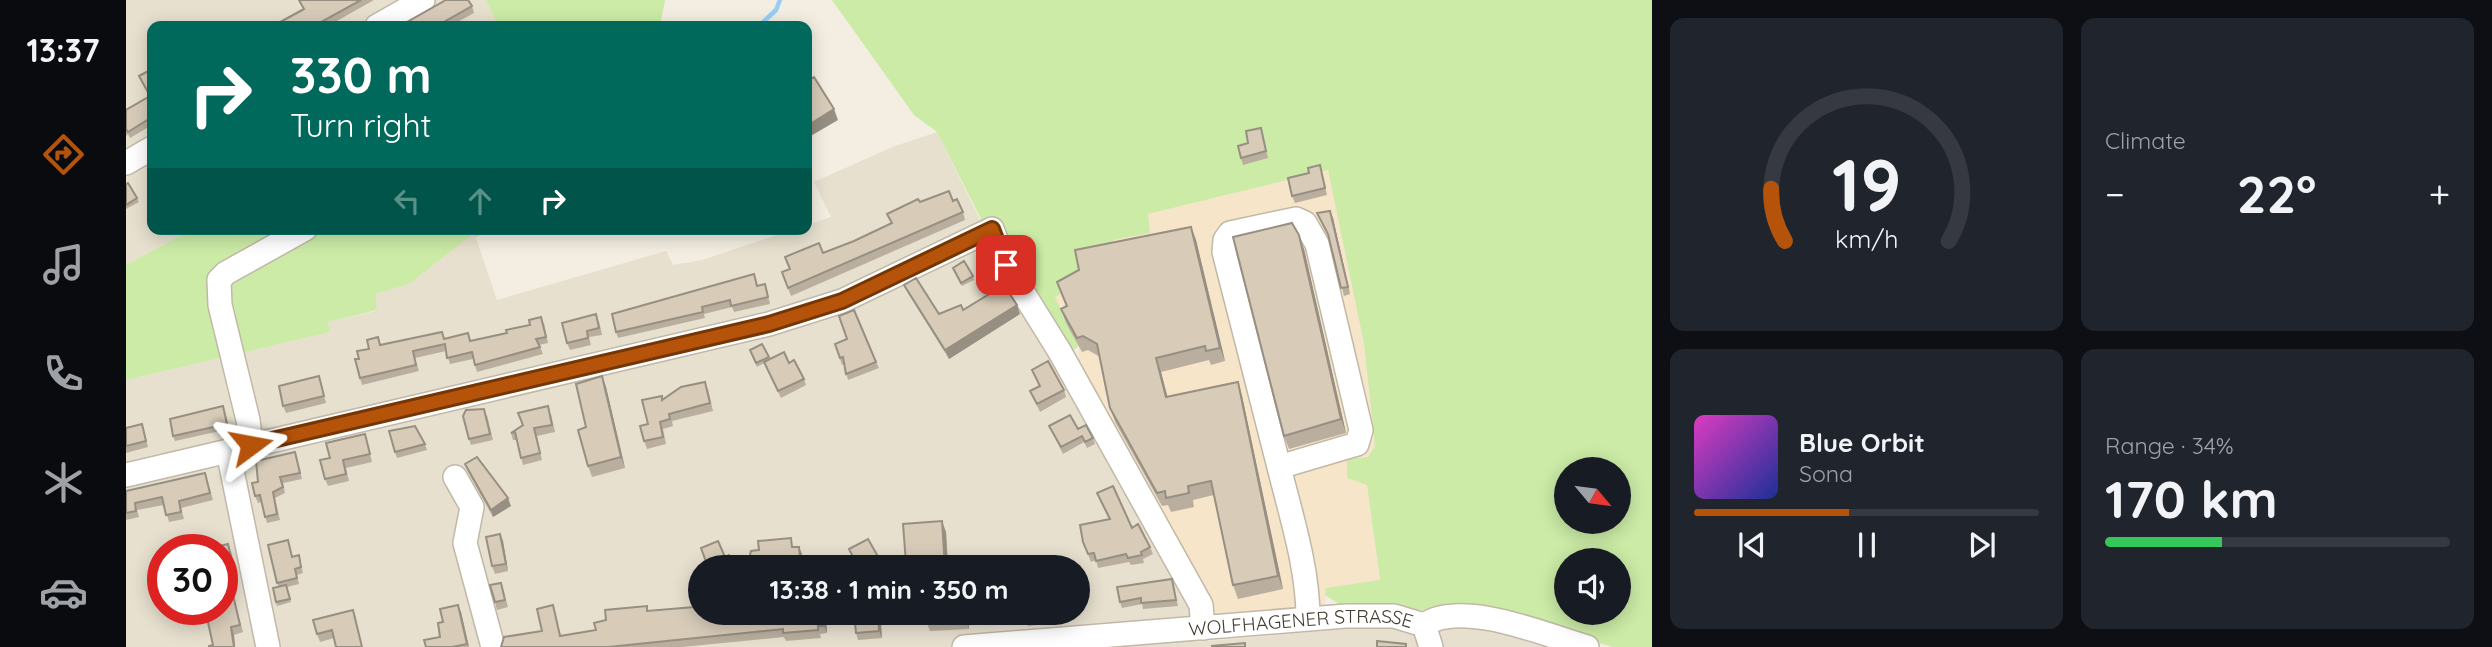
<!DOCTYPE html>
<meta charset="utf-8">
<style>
body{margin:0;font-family:Quicksand,sans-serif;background:#20242c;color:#f1f3f6;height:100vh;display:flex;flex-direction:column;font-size:26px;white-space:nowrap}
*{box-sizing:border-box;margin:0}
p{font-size:23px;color:#9ea1a6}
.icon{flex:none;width:38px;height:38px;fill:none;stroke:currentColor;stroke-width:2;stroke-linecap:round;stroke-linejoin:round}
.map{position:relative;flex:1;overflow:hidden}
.details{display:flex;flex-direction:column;gap:18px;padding:18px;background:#0d0f14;width:840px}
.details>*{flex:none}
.banner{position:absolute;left:21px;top:21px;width:665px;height:214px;border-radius:14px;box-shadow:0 4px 18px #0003;background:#00695c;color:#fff;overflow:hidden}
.needle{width:46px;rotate:119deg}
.tools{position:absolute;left:1428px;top:457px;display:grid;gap:14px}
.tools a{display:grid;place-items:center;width:77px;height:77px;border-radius:50%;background:#171b24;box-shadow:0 4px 18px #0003;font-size:35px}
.speed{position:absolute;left:21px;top:534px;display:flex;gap:14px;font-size:35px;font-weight:700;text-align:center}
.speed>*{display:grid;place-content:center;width:91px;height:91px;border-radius:50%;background:#171b24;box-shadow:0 4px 18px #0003;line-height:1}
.speed .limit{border:10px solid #d22;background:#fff;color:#111}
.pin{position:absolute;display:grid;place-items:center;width:60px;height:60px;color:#fff;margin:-30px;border-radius:14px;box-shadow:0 4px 10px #0006}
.me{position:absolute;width:77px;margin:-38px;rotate:77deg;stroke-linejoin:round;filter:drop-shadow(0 0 5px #0008)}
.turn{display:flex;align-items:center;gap:24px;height:147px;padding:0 28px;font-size:32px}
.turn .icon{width:91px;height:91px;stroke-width:2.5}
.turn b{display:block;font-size:49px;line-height:60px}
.lanes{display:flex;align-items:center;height:66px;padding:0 28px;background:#0003;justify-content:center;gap:35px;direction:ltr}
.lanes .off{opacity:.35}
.big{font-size:52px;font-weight:700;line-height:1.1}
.details .tile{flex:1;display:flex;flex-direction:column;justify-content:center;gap:10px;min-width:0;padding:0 24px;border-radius:14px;background:#20242c}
.details .dial{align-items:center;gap:0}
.dial svg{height:182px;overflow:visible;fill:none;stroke:#363941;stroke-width:7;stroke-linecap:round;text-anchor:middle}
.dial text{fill:#f1f3f6;stroke:none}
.song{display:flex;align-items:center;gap:21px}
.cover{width:84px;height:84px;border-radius:10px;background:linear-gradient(135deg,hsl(310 70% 55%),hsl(230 70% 35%))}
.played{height:7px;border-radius:4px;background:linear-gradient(90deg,#b45309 45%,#363941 45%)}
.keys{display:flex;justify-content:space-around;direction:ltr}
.heat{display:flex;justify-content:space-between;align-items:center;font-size:38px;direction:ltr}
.charge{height:10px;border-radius:5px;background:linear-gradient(90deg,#34c759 34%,#363941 0)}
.details .tiles{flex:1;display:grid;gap:18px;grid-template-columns:repeat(2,1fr)}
.trip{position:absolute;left:562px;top:555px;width:402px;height:70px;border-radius:35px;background:#171b24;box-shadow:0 4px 18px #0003;font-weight:700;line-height:70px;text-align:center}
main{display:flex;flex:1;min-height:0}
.tabs{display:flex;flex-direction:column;width:126px;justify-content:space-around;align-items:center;background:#090b0e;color:#9ea1a6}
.tabs .icon{width:49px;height:49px}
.tabs .selected{color:#b45309}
.tabs b{font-size:32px;color:#f1f3f6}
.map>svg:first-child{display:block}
</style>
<main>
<nav class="tabs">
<b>13:37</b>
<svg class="icon selected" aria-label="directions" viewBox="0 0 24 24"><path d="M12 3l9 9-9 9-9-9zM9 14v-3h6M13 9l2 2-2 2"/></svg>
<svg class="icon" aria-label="music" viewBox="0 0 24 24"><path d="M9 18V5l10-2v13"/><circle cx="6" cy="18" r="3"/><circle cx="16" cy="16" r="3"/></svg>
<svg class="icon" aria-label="phone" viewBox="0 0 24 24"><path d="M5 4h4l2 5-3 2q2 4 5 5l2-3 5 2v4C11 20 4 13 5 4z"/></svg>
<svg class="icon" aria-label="climate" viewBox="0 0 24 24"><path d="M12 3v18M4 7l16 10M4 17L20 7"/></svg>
<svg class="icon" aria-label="car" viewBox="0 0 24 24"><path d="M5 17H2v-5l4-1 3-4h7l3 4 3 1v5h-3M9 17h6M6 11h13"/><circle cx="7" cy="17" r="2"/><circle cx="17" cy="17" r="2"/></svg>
</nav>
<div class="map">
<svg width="1526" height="647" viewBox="0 0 1526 647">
<rect width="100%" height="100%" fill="#f3eee1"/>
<!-- residential -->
<path fill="#e7e0cf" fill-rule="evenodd" d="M0,0h360l12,26h-346v203h41l-67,36z
M811,132l64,131 192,345 2,34 199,-17 74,-2 77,24h-1419v-267l204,-48 -2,-10 48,-11 -2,-17 35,-10 65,-52 23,68 169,-49 7,14 29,-5 93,-31h12v-4l24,-8 -17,-35 81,-36zM37,550h59v59h-59zM574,567h378v45h-378z"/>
<!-- commercial -->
<path fill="#f7e5ca" d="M1202,170l36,174 11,102 -7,11 -1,28 13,96 -54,7 -1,23 -116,10 -131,-258 1,-17 -25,-49 30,-17 29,-40 35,-26z"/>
<!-- green -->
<path fill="#cbeba6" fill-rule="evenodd" d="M360,0h179l-5,26h-162z
M706,0h820v647h-39l-112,-31 -63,-6 -91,-1 -22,-14 1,-7 54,-8 -13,-95 -20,-7v-19l21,-2 7,-11 -11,-102 -36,-174 -180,44 2,19 -37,7 2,14 -31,26 -29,17 24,49 -25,18 -117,-232 -23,-17zM1440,469h53v53h-53zM1440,560h53v52h-53z
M67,229h298l-15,8 -2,-4 -65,51 -34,10 2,16 -49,12 2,10 -204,48v-115z"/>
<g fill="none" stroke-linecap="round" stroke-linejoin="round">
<!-- stream -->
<path stroke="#97cef6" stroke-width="4.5" d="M633,26l17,-16 4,-10"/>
<defs>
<g id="minor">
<path d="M251,26l46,-26"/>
<path d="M0,163l26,-15"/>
<path d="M125,445l-3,-25 -28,-115 -1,-25 7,-7 79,-44"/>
<path d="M102,451l40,196"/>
<path d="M1153,467l78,-23 4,-14 -44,-186 -12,-21 -9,-4 -66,14 -5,7 -1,12c19,73 38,146 56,219 12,48 28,98 28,147"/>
<path d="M0,475l643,-151 73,-23 150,-72 14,36 54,87 141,253 2,23"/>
<path d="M329,477l17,30 -7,36 28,104"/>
<path d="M1298,625c38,-26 122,10 163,22"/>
<path d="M1298,625l7,22"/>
<path id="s1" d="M838,647l382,-31h48l30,9"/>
</g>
</defs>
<!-- minor casing -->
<use href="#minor" stroke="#c1b8a7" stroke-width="26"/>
<!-- minor -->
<use href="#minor" stroke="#fff" stroke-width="23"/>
</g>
<!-- wall -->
<path fill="#baaf9f" d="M172,0h76l-46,26h-55l30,-17z
M346,6l2,7 -24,13h-50z
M26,69v56l-22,13 -2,-4 -2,2v-26l23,-14 -10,-20z
M1135,128l7,30 -25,7 -2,-7 7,-15z
M1196,172l5,23 -32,8 -3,-7 17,-23z
M0,184l11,14 2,4 -13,7z
M827,201l10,11 2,8 -174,76 -9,-24 41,-19 31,-12 37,-18 -4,-9 33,-12z
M1191,213l16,5 17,76 -6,2 -15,-58z
M1065,227l5,13 29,121 -14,4 -2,-5 -48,12 6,24h75l41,193 -45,10 -5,-14 -19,-90 -21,5 1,7 -23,5 -3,-7 -6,1 -47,-84 -5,-14 -10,-51 -12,-7 -6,2 -16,-29 -5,-14 5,-3 -9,-24 22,-12z
M1178,249l42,184 -57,16 -5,-13z
M827,268l20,8 1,4 -12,6z
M630,281l1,5 10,5 3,13 -36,8 -2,-5 -28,7 1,4 -87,20 -2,-6z
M778,285l35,29h81l-71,45 -41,-66z
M473,321l3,14 -13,2 2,8 -21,5 -3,-7z
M418,323l4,20 -9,2 4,9 -66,18 -4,-13 -23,5 -4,-13 -31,7 4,13 -57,14 -2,-7 -1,-19 22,-14 64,-7 26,3z
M636,344l7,15 20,4 15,16 2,6 -25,13 -17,-35 -7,4 -6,-13z
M709,344l41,18 3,6 -31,12 -4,-16 -2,1z
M906,370l32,20 2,7 -26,15 -10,-21 9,-5z
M193,376l7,27 -40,10 -3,-7z
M476,376l4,11 19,81 -33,9 -4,-11 -2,-39z
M582,389l5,22 -41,10 1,5 -10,3 3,15 -19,5 -3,-8 4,-17 15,-25z
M99,411l4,18 -54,12 -2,-5z
M425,414l4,18 -18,4 5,24 -19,5 -6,-25h-4l-2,-7 12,-8z
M361,415l6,25 -22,5 -2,-6z
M16,424l6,23 -22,6v-25z
M923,426l29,3 15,9 2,6 -8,4 -3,-6 -21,12z
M241,441l5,21 -26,6 3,13 -21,5 -3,-7 5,-21z
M299,444l2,6 -30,8 -2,-6z
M169,452l7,27 -19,4 2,10 -10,5 5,22 -13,3 -6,-21 -3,1 -3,-7 3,-14z
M339,464l46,42 -18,11 -25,-45z
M79,473l8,27 -32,8 3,11 -15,3 -5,-17 -27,5 2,7 -13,3v-29z
M971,493l53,54 3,7 -10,5 1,4 -13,2 -2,-3 -31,6 -2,-8 -5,2 -8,-20 26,-23z
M820,532l2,35h-41l-1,-4z
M374,534l3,7 5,30 -13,3 -3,-8z
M162,540l4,17 7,-2 4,18 -6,2 2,9 -12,3 4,15 -14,4 -1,-4 3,-15 -2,-4z
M96,550l9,1 6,27 -15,3z
M1046,579l6,27 -35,3 -1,-5 -20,4 -2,-6z
M377,590l5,17 -11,3 -2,-8z
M107,595l10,37 -9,3 1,12h-26l4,-2z
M427,605l8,31 35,-6 53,-19 100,1 1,3 6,5 19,-8h50l2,21 -7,1 1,4 -35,3 -2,-4 -102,10h-181l41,-16z
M59,609h16v2l-14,4z
M227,610l3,8 -22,20 -14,4 -3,-8z
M335,612l8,35h-43l14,-10 3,-15z
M754,612l2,26 -24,2 -2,-7z
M842,612l1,17 -39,2 -4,-10z
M899,612h38l1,10 -36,4 -3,-8z"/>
<!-- shaded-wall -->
<path fill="#978f82" d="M708,109l4,11 -29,17 -2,-6v-5z
M1204,211l3,7 17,76 -2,-7z
M1065,227l5,13 29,121 -5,-13z
M1173,235l5,14 42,184 -5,-14z
M891,305l3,9 -71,45 -4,-9z
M1030,358l5,14 10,38 -5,-13z
M476,376l4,11 19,81 -4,-11z
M1112,382l4,14 41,193 -5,-13z
M382,498l3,8 -18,11 -2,-7z
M816,521l4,11 2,35h-3z
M374,534l3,7 5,30 -2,-7z
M673,547l3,7 1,13h-2z
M332,605l3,7 8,35 -2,-3z
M697,612h2l1,3 1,18 -3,-7z
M752,612h2l2,26 -3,-7z
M838,612h4l1,17 -4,-11z
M105,627l3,8 1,12h-1z"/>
<!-- building -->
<path fill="#d8ccb9" stroke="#978f82" stroke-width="2" d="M173,0h62l-47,26h-41l31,-17z
M320,0h22l4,6 -28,16 2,4h-46z
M26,69v48l-24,15 -2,-3v-19l24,-14 -11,-20z
M688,77l20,32 -27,17v-45z
M1135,128l5,23 -25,7 -3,-12 10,-3 -2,-12z
M1194,165l5,23 -33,8 -4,-18 21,-5 -1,-5z
M2,183l9,15 -11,7v-21z
M823,191l4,10 4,-2 6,13 -175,76 -6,-16 8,-3 -5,-12 34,-14 4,10 31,-12 38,-18 -5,-9 31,-15 2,3z
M1204,211l18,76 -7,1 -13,-54 -11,-21z
M1166,223l7,12 42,184 -57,17 -51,-199z
M1065,227l29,121 -14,3 -1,-5 -49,12 10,39 72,-15 40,194 -45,9 -22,-104 -23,5 1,7 -23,5 -1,-7 -8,2 -47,-85 -13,-64 -14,-8 -6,2 -16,-29 6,-3 -10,-24 22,-12 -4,-20z
M838,261l9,15 -12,7 -8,-15z
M628,274l3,12 8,-2 3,13 -37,9 -1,-6 -28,7 1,5 -87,20 -4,-18z
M790,278l23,36 22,-9 2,5 41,-25 13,20 -72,45 -41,-65z
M728,310l22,52 -30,12 -3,-17 -3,1 -5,-14 12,-5 -8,-23z
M470,314l3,14 -12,3 1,7 -21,5 -5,-20z
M415,317l5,20 -10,2 4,8 -65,18 -3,-13 -25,6 -2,-14 -32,7 3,14 -56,13 -5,-19h4l-2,-8 12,-2 -2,-9 11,-3 2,8 62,-13 2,7 24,-6 2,8 37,-8 -1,-3 24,-5 -1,-5z
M636,344l7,13 -13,6 -6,-13z
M658,352l5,11 5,-3 10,19 -26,12 -14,-29z
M922,361l16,29 -27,14 -7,-13 10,-5 -8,-16z
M193,376l5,20 -41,10 -4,-20z
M476,376l19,81 -33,9 -10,-36 8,-3 -10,-43z
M579,382l5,21 -41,11 1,5 -10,3 3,15 -19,4 -4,-15 8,-2 -6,-24 20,-4v4l19,-13z
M97,406l4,18 -54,12 -3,-17z
M422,406l4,19 -18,3 6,25 -19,5 -6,-26 -4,1 12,-8 -5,-12z
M358,409l6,25 -21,5 -6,-23 3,-6z
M944,415l8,14 8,-4 7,13 -8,4 -3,-6 -21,11 -12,-21z
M16,424l4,17 -20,5v-18z
M289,426l10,18 -30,8 -6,-21z
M239,434l5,20 -27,6 3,14 -21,5 -5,-19 10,-2 -4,-15z
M169,452l5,21 -20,4 3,10 -10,5 4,22 -12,3 -5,-22 -5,1 -3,-13 6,-1 -2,-21z
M351,457l31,41 -17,12 -26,-46z
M79,473l5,20 -31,8 2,11 -15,3 -4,-18 -27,6 1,8 -10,2v-22z
M987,486l19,42 6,-4 12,23 -9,5 1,3 -14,3 -2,-4 -30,7 -2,-8 -6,1 -5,-12 -3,-17 30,-6 -13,-26z
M816,521l3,46h-22l-1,-5 -16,1 -3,-39z
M374,534l6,30 -14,2 -6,-29z
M665,538l1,9h7l2,20h-50l-1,-12 1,-4 8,-1 -1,-9z
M742,539l16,28h-32l5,-2 -8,-16z
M162,540l4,17 7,-2 2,12 -6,2 2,9 -20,5 -9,-38z
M592,541l7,16 4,-2 5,12h-26l-7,-19z
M102,544l6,26 -12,3v-23l-14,-1z
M891,560l2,7h-23z
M1046,579l4,21 -35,3v-5l-21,4 -3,-15z
M375,583l4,17 -10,2 -5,-17z
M160,585l4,14 -14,3 -3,-14z
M107,595l7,30 -9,2 3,20h-25v-1l4,-1 -8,-36h17v-11z
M574,600v12h47l1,4 6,-1 2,5v-5l19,-3h48l1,14h-6v4l-35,3v-4l-175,18h-107l3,-10 38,-6 -5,-22 16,-4 7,31 36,-6 -2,-7 12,-3 -1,-10 42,-4v5l47,-4 -1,-6z
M332,605l9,39 -15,3h-26l-2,-7 16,-3 -2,-14 5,-1 -3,-13z
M227,610l9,37h-26l-4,-17 -15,4 -4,-14z
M728,612h24l1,19 -23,2z
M799,612h39l1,6 -39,3z
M899,612h36v3l-36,3z
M1251,641l29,3v3h-29z
M1119,643v4h-33v-1z"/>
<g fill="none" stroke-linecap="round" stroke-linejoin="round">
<defs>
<path id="route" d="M125,445l518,-121 73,-23 150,-72 14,36"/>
</defs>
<!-- route casing -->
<use href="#route" stroke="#753606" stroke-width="18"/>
<!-- route -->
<use href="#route" stroke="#b45309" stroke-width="12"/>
</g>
<g text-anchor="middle" stroke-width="6" stroke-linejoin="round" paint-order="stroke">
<!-- street labels -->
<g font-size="19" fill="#443d32" stroke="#fff">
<text dy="7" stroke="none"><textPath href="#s1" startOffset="338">WOLFHAGENER STRASSE</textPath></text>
</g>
</g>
</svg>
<div class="tools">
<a><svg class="needle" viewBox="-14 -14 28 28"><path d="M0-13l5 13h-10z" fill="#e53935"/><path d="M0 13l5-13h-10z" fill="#9ea1a6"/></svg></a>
<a><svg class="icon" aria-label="sound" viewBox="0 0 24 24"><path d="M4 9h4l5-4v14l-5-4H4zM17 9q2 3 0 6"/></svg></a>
</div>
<div class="speed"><div class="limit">30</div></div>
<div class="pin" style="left:880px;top:265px;background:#d93025"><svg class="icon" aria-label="arrive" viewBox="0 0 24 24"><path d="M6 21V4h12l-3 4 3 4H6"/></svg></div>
<svg class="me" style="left:125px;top:445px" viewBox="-20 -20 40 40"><path d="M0-17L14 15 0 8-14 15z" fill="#b45309" stroke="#fff" stroke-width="4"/></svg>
<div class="trip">13:38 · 1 min · 350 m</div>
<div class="banner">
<div class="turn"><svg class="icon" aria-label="right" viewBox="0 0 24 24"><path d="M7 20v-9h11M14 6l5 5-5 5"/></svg><div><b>330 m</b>Turn right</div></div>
<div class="lanes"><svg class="icon off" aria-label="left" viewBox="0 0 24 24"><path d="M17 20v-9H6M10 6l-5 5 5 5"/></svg><svg class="icon off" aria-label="ahead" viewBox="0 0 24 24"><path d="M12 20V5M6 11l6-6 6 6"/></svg><svg class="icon" aria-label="right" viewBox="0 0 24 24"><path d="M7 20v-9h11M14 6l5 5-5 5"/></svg></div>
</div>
</div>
<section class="details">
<div class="tiles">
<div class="tile dial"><svg viewBox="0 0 100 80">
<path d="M14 69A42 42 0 1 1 86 69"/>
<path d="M14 69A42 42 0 0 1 8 46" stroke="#b45309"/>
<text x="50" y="56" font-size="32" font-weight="700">19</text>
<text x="50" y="72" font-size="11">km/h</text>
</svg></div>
<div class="tile"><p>Climate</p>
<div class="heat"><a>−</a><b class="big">22°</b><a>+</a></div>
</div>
<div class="tile">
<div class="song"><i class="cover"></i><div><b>Blue Orbit</b><p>Sona</p></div></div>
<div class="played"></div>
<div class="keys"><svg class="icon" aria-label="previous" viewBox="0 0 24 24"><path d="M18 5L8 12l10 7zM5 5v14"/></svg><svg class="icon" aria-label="pause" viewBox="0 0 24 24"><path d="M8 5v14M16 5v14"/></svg><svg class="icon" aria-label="next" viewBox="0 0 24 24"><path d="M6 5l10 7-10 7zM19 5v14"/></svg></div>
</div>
<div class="tile"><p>Range · 34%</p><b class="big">170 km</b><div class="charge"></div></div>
</div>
</section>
</main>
